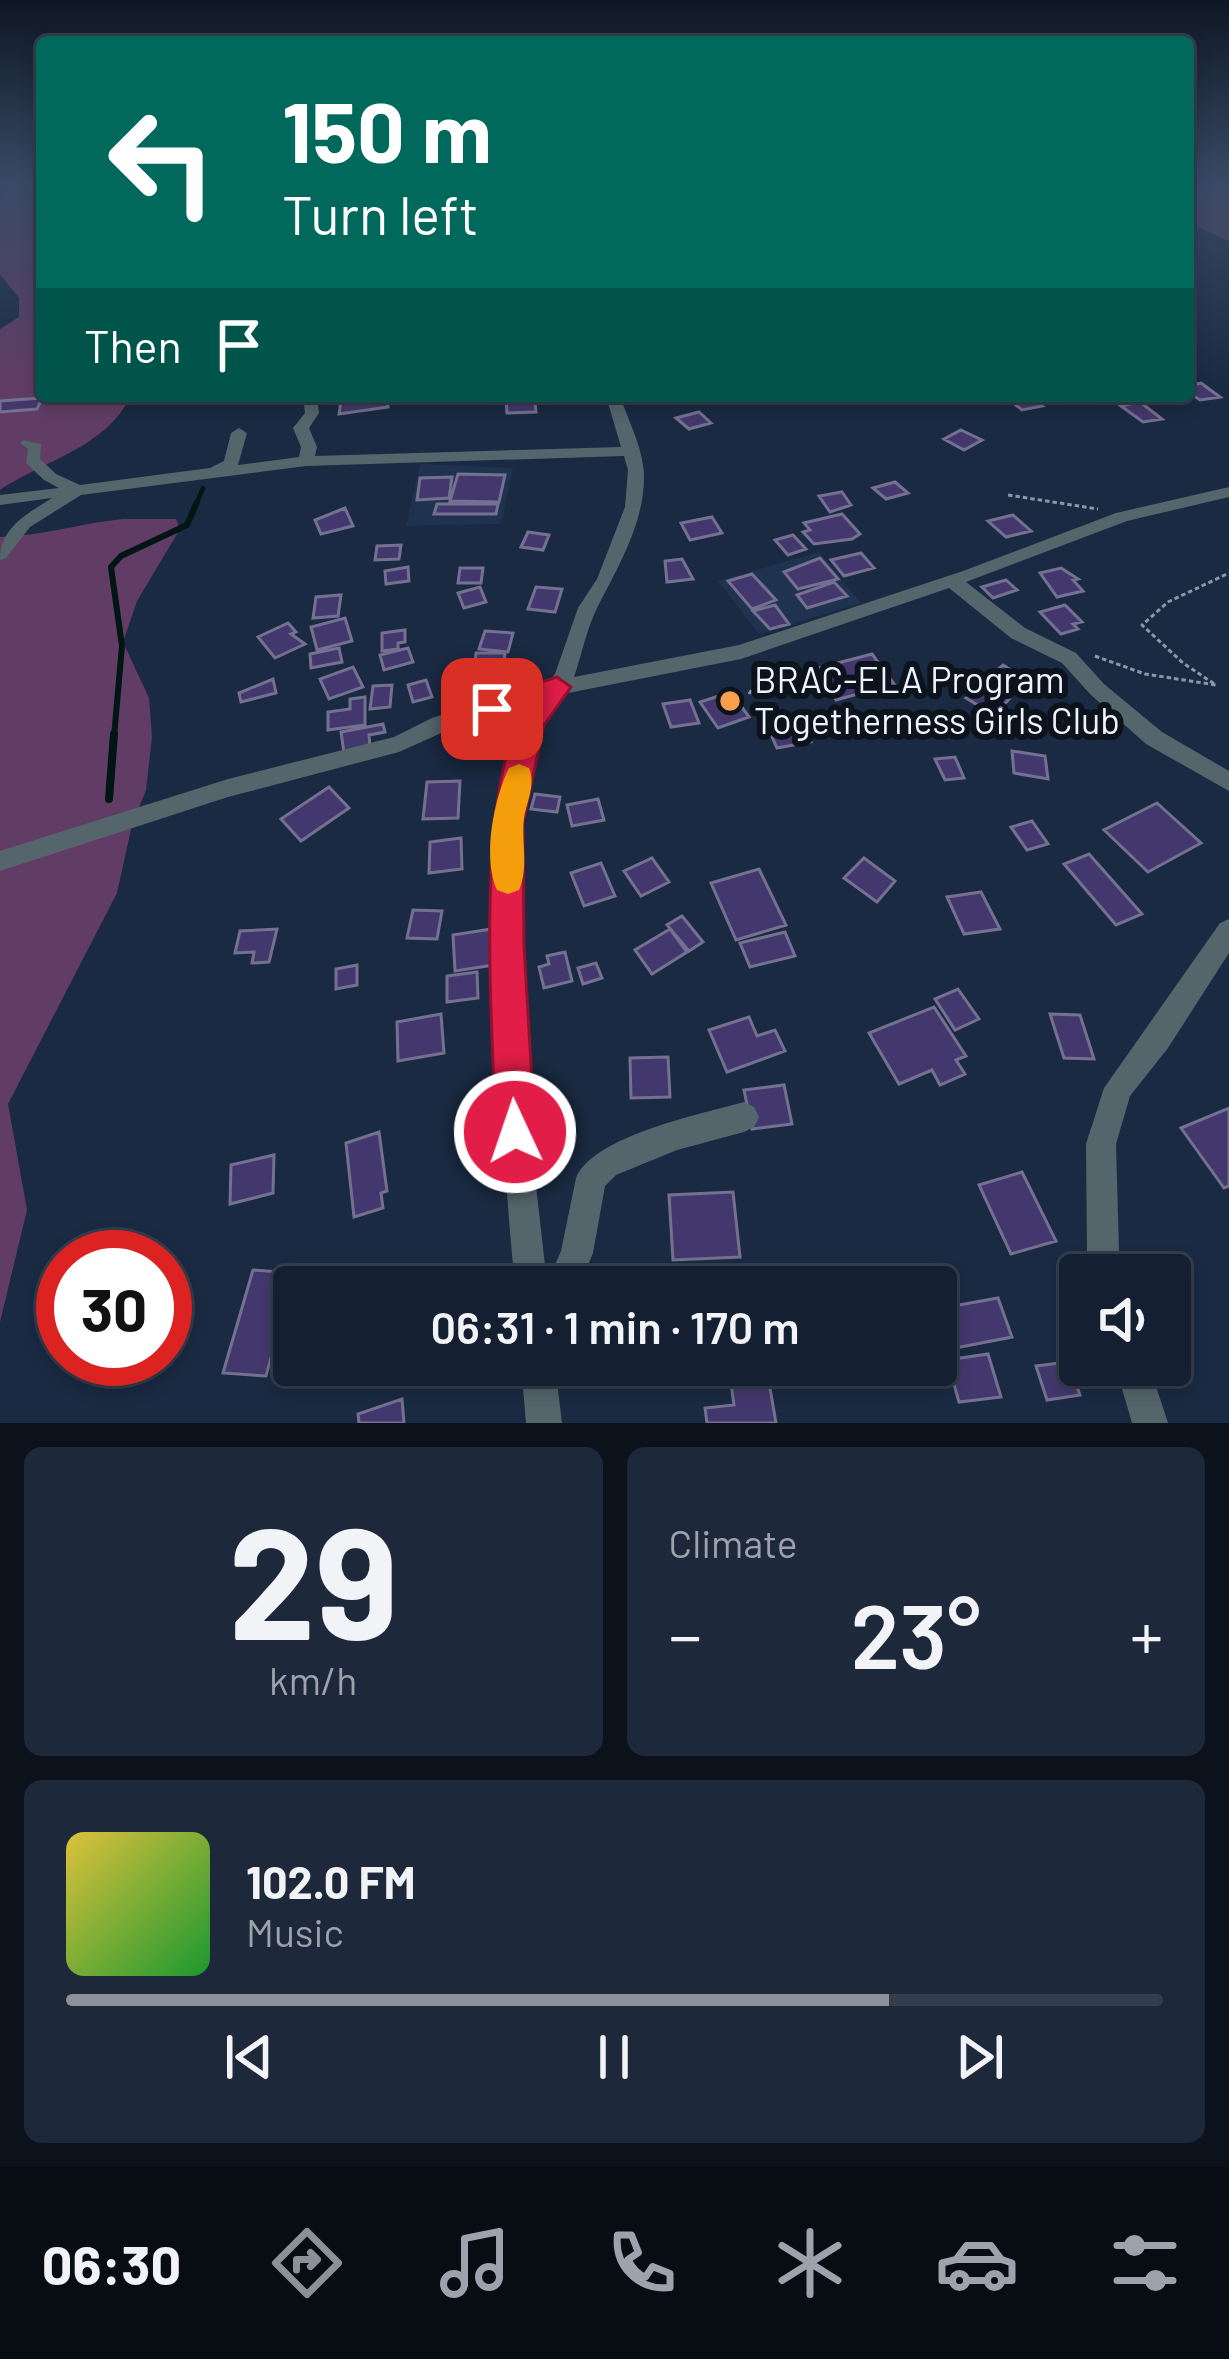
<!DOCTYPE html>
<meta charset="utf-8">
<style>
body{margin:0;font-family:Barlow,sans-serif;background:#1d283a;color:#f1f3f6;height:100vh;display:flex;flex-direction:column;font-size:45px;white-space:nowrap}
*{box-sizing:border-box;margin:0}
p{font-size:39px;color:#9da3ac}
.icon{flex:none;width:66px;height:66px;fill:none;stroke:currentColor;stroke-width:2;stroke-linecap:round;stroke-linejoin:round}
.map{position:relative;height:1423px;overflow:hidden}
.drawer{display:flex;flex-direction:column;gap:24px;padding:24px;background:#0b121c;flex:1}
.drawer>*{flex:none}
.guide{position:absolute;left:36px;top:36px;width:1158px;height:366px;border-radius:12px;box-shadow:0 6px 18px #0003,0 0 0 3px #333e4d;background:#00695c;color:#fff;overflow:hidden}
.fabs{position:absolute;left:1059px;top:1254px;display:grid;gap:24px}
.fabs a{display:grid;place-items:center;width:132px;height:132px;border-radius:12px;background:#142032;box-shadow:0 6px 18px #0003,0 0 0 3px #333e4d;font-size:60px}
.speed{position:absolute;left:36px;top:1230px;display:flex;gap:24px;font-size:60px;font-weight:700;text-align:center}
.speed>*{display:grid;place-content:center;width:156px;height:156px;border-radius:50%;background:#142032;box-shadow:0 6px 18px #0003,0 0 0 3px #333e4d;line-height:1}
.speed .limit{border:18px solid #d22;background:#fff;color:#111}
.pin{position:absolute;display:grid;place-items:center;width:102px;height:102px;color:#fff;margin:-51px;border-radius:24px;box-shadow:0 6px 18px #0006}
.me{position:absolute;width:132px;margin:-66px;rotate:357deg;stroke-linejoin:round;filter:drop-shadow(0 0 9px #0008)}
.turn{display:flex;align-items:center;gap:42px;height:252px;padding:0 48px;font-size:54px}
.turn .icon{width:156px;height:156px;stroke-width:2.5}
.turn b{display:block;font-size:84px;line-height:102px}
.then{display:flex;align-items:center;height:114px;padding:0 48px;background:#0003;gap:24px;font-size:45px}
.big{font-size:90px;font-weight:600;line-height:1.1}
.drawer .tile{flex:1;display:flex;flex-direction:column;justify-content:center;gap:18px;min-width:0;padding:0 42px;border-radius:18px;background:#1d283a}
.drawer .dial{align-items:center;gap:0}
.dial b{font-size:156px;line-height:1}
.song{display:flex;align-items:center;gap:36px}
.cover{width:144px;height:144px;border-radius:18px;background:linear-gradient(135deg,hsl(50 70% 55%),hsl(130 70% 35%))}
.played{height:12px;border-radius:6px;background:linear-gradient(90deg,#8c9099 75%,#333e4d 75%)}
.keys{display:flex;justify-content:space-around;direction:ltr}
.heat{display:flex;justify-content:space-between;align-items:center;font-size:66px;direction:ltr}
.drawer .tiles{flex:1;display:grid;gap:24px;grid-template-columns:1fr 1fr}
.tile:last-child{grid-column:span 2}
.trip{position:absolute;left:273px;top:1266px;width:684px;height:120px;border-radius:12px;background:#142032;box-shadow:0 6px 18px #0003,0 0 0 3px #333e4d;font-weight:600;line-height:120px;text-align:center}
.tab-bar{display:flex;height:192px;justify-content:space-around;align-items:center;background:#080d14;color:#9da3ac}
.tab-bar .icon{width:84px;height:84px}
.tab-bar .current{color:#8c9099}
.tab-bar b{font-size:54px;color:#f1f3f6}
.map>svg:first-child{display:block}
</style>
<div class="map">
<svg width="1229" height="1423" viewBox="0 0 1229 1423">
<rect width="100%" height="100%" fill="#1a2a42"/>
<!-- built -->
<path fill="#1f3351" d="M420,464l93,4 -12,56 -95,2z
M819,552l42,51 -102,31 -41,-53z"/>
<!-- green -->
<path fill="#613d65" d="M5,184h37v212h89c-26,52 -86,64 -131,94v-161l19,-12v-19l-19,-24v-76z
M1188,184h41v57l-41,-18z
M123,519h53l4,10 -43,72 -14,41 26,56 3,39 -6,53 -14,35 -15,68 -109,211 19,106 -27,112v-785c42,-1 81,-14 123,-18z"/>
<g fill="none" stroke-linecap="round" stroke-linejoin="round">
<!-- stream-far2 -->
<path stroke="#001514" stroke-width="4.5" d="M196,505l7,-17"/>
<!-- stream-far1 -->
<path stroke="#001514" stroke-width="6" d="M114,737l8,-91 -11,-79 10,-11 66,-31 10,-23"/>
<!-- stream -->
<path stroke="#001514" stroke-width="8" d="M109,799l5,-65"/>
</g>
<!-- building -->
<path fill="#42386d" stroke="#747090" stroke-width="3" d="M1201,383l19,14 -20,3 -12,-8v-6z
M386,396l2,11 -49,7 2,-13z
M1043,396l5,4 -12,2 6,4 -20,4 -15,-12z
M42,398l-5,11 -37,3v-11z
M520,398l1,5 14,-1 1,10 -29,1 -1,-14z
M1140,402l22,17 -19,3 -22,-16z
M699,412l12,11 -22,6 -13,-11z
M961,430l21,10 -18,10 -20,-11z
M458,474l47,1 -6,27 -49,-1z
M452,477l-3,21 -32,2 3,-22z
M895,482l13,11 -22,6 -13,-11z
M842,492l9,13 -21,7 -11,-16z
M437,504h61l-2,10h-62z
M345,508l8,18 -32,8 -6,-14z
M842,514l18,20 -8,5 -38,5 -11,-12 7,-2 -6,-7z
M1013,515l18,16 -25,6 -18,-16z
M712,517l10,16 -32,7 -9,-17z
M528,532l21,3 -6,15 -22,-3z
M793,535l13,14 -18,6 -13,-15z
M401,545l-2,14 -24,1 2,-14z
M861,553l13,15 -30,8 -13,-16z
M820,558l18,21 -40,10 -14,-17z
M682,559l11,20 -26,3 -2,-21z
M408,567l1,14 -23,3 -1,-13z
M460,568h23l-2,15h-23z
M1061,568l17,11 -5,1 10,11 -26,6 -17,-24z
M752,574l24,26 -24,9 -24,-28z
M1006,580l11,10 -24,8 -11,-11z
M834,582l13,14 -40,12 -10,-13z
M480,587l6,15 -22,6 -6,-15z
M536,587l26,2 -7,23 -27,-3z
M341,595l-3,21 -25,2 3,-21z
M775,605l14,19 -19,5 -17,-18z
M1065,605l17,17 -9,2 5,5 -17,5 -21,-22z
M345,618l7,23 -35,9 -6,-23z
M288,623l8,9 -5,2 14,10 -30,14 -17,-21z
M405,630v12l-7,1v6l-16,2v-18z
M485,631l28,2 -5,19 -29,-3z
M339,648l3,14 -31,6 -1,-14z
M408,648l5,14 -29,8 -4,-15z
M476,653h29l-3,32 -29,1z
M872,654l22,30 -58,16 -21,-31z
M1003,665l25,16 -17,15 -26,-16z
M353,667l10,20 -34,12 -9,-20z
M273,679l3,14 -35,9 -2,-9z
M426,680l6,17 -19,5 -5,-17z
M982,682l28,16 -16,17 -28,-17z
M392,685l-2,22 -20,2 3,-23z
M731,692l18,25 -31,11 -18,-26z
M365,697v28l-37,5v-18l22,-3v-10z
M690,700l9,23 -28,4 -8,-23z
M801,723l10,19 -34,6 -8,-18z
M383,724l2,8 -16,3 1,12 -26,6 -3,-21z
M1012,751l33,5 3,23 -34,-6z
M955,757l9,21 -19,2 -10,-21z
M460,781l-2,37 -35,1 4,-37z
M329,787l20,21 -48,33 -20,-22z
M535,794l25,3 -3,15 -26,-3z
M598,799l6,21 -32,6 -5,-21z
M1157,803l44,40 -53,29 -44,-42z
M1032,821l16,23 -21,6 -16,-23z
M461,838l1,31 -33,4 1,-31z
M1089,854l53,60 -26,11 -52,-61z
M652,858l17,24 -28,14 -17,-25z
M864,858l31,23 -18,21 -33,-24z
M601,863l14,33 -31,10 -13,-33z
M759,869l27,56 -50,15 -25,-57z
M981,892l19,37 -36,5 -17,-37z
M413,910l29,1 -5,28 -30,-1z
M682,916l21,26 -14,9 -22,-26z
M277,929l-8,33 -17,1 2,-11 -19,1 5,-22z
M491,929l3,36 -39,6 -2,-36z
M670,929l17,23 -35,22 -17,-24z
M785,932l10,24 -45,11 -10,-24z
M565,952l7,29 -28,7 -5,-21 10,-3 -2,-8z
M596,963l6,15 -19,6 -5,-16z
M357,965v20l-21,4v-20z
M477,972l1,26 -31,4v-26z
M958,989l21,30 -24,11 -20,-31z
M934,1007l32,49 -10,4 9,14 -25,11 -8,-15 -33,14 -30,-51z
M441,1014l3,39 -46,8 -1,-39z
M1050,1014l30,1 14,44 -30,-1z
M749,1017l8,19 18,-6 10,21 -58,21 -18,-42z
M668,1057l2,40 -39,1 -1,-40z
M784,1085l8,39 -40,5 -8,-39z
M1229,1108v78l-5,2 -43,-60z
M379,1132l8,59 -6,2 2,15 -29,9 -8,-74z
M274,1155l-1,38 -43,11 1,-39z
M1022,1172l34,69 -45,13 -32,-69z
M733,1192l7,65 -67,3 -4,-65z
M253,1270l41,3 -28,103 -43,-3z
M998,1298l14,39 -62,12 -13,-40z
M988,1354l13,43 -42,5 -12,-42z
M1068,1362l12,33 -33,5 -11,-34z
M697,1365h69l10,58h-69l-2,-15 29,-3 -5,-36 -31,5z
M402,1399l2,24h-45l-1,-9z"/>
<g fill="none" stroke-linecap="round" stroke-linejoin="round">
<!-- path -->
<path stroke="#8c97a7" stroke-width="3" stroke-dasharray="4.5 3" stroke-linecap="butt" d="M1008,495l90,14
M1095,656l50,18 71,11 -33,-22 -41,-38 26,-23 61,-29
M749,694l21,-32"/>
<!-- minor -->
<path fill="#55656c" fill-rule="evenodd" d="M303,396h14l2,17 -10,15 8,19 -2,9 306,-9 -15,-51h14c9,26 23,53 24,78 1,48 -25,91 -46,132 -11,21 -16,48 -24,71l165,-32 224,-74 153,-58 113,-26v10l-102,24 -161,61 59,46 51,25 28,31 58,48 67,39v20l-83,-47 -56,-50 -28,-31 -51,-25 -62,-50 -208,71 -178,35 -22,31 -21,97v124l10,186 17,151 14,-32 15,-73c17,-42 125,-64 168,-76l10,5 5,10 -5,10 -10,5 -67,18 -61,25 -11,11 -12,67 -14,34h-64c-9,-96 -16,-190 -19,-286 -3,-82 -10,-231 38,-299l-86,28 -49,22 -171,45 -228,74v-20l228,-72 166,-42 38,-19 117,-36 6,-8 23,-66 19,-29 28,-72 3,-37 -4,-14 -318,10 -225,29 -51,32 -24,31 -6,2c0,-33 27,-46 52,-62l-52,7v-10l59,-7 -15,-8 -18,-17 2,-14 -8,-6 3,-3 18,4 -1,15 16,15 24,11 130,-17 14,-7 7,-28 8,-5 8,5 -9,32 61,-8 2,-10 -8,-19 12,-15z
M1229,919v34l-61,95 -38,48 -14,48 3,107 6,24h-32l-6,-24 -1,-107 18,-56 116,-165z
M521,1365h34l7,58h-36z
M1115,1365h34l19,58h-36z"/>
</g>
<!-- sky -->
<linearGradient id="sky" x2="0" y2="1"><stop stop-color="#0e1724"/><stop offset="0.48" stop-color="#384a65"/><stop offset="1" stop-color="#384a65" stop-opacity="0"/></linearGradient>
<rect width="1229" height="383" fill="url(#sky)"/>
<!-- route -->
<path fill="#e11d48" stroke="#92132f" stroke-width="3" d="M557,677l14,10 -27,38 -21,97 1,124 11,186 -6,14 -14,6 -13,-6 -6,-14c-3,-96 -24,-351 32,-425l-36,12 -14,-10 4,-8z"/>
<!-- slow -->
<path fill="#f59e0b" d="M519,764l10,4c7,16 -2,33 -5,50 -3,23 5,50 -5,72l-11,4 -11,-4c-15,-32 -3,-92 12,-122z"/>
<!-- markers -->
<circle fill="#f99f4d" stroke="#0c131d" stroke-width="4.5" cx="730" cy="701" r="12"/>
<g text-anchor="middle" stroke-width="12" stroke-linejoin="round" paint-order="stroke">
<!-- poi labels -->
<g font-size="36" fill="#edf4fd" stroke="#0c131d" text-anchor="start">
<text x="754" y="693">BRAC-ELA Program<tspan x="754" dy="41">Togetherness Girls Club</tspan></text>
</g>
</g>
</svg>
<div class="fabs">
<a><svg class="icon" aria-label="sound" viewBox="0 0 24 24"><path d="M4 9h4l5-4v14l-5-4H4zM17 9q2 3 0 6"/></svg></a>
</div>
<div class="speed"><div class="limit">30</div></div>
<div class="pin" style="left:492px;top:709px;background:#d93025"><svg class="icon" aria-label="arrive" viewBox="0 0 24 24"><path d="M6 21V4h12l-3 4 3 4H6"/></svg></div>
<svg class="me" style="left:515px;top:1132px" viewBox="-20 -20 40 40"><circle r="17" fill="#e11d48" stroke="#fff" stroke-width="3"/><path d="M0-11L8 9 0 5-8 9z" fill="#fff"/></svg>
<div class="trip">06:31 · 1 min · 170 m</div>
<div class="guide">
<div class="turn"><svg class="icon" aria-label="left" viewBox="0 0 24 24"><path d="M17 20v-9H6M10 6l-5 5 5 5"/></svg><div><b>150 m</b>Turn left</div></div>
<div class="then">Then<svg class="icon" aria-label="arrive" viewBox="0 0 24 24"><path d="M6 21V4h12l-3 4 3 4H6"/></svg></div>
</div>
</div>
<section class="drawer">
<div class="tiles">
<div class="tile dial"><b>29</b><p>km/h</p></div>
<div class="tile"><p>Climate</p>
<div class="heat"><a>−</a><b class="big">23°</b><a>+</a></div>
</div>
<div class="tile">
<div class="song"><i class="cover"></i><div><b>102.0 FM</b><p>Music</p></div></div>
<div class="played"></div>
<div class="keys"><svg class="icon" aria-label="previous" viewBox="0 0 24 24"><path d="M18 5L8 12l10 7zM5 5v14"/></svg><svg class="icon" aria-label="pause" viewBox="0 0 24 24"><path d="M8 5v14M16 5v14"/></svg><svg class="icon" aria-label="next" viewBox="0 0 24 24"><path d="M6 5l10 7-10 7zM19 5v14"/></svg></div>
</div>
</div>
</section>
<nav class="tab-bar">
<b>06:30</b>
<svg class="icon current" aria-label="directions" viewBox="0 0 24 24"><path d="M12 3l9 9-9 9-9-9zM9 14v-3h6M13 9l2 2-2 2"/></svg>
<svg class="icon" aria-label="music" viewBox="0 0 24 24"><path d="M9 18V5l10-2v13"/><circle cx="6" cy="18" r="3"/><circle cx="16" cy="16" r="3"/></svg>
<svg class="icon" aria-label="phone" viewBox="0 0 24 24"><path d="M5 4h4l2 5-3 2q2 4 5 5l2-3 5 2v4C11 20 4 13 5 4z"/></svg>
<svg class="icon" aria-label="climate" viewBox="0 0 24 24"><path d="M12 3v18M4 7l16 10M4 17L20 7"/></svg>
<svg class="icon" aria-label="car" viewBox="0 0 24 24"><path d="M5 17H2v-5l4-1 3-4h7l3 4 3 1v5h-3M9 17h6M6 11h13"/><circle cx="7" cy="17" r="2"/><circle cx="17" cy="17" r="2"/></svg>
<svg class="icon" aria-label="filters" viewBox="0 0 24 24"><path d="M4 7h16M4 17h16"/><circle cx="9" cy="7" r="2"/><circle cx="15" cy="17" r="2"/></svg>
</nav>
